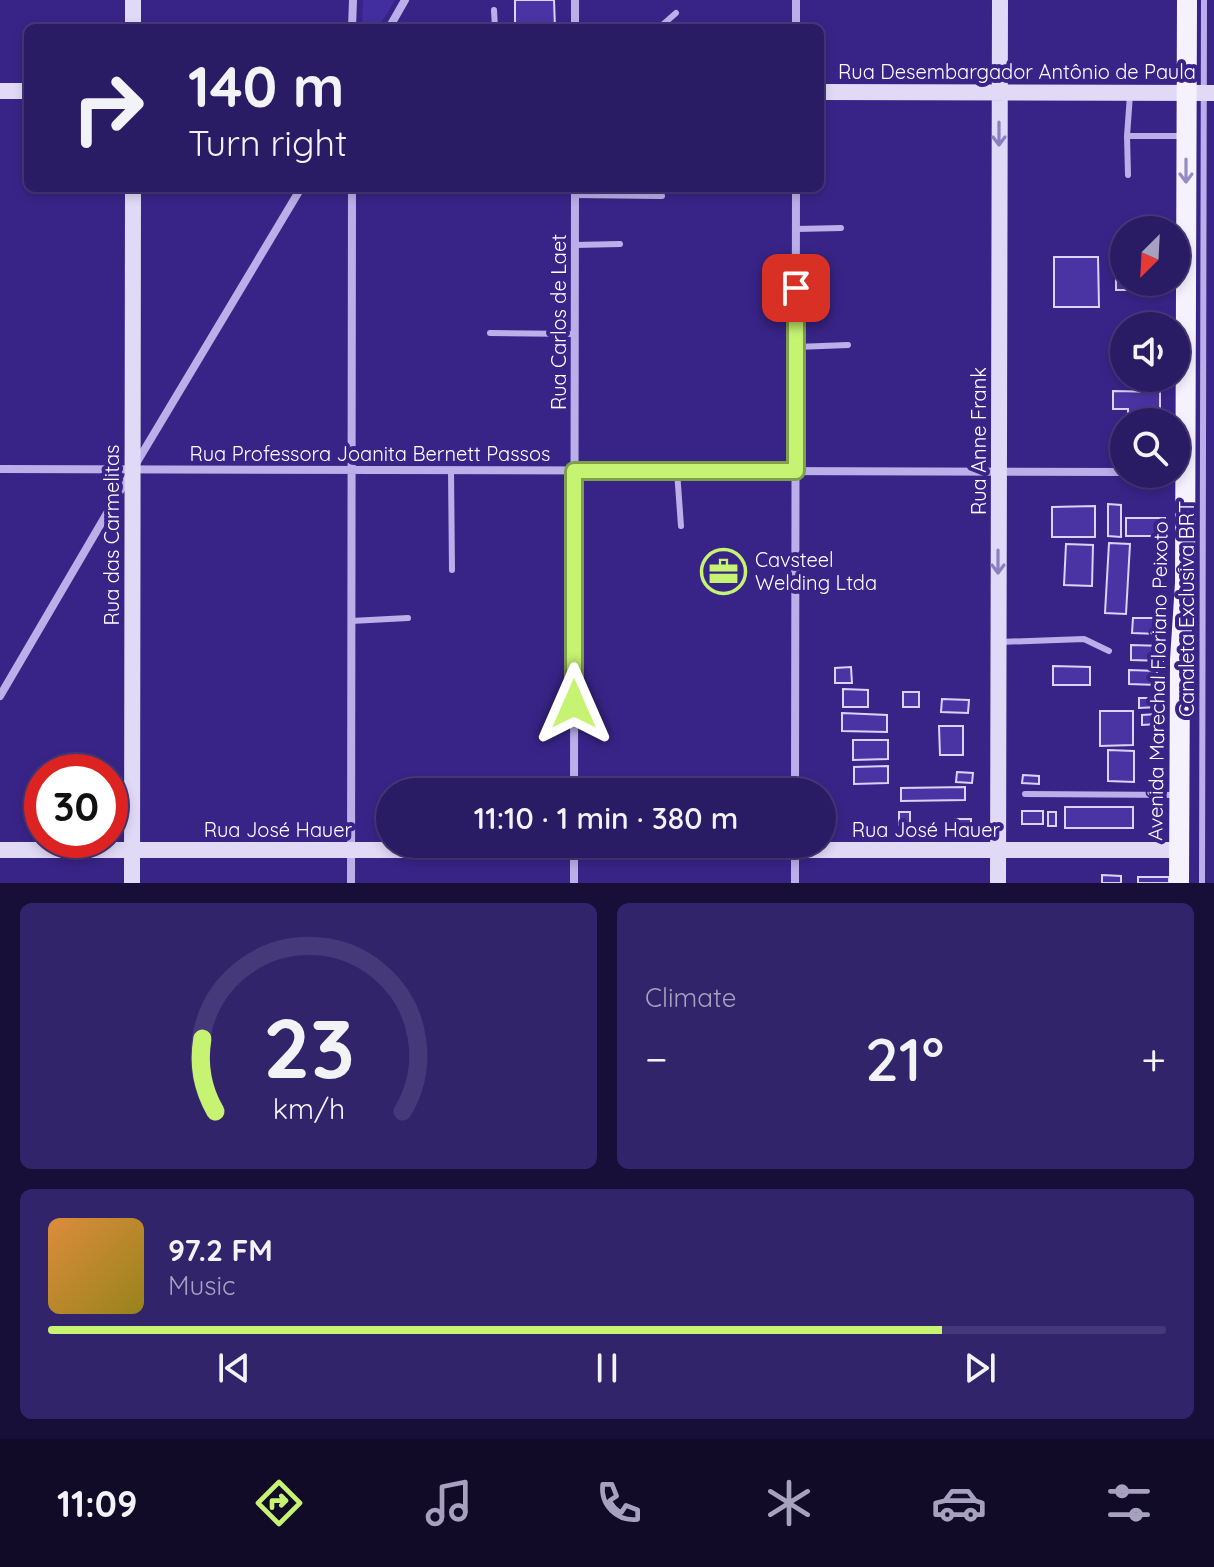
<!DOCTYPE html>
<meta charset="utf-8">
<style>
body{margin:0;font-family:Quicksand,sans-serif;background:#32246b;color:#f1f3f6;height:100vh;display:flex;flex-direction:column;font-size:30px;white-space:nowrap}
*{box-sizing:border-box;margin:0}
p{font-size:26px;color:#a5a1bf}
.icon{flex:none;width:44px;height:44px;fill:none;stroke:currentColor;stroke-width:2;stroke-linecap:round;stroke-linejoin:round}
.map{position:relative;height:883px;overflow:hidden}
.drawer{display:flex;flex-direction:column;gap:20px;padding:20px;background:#170f38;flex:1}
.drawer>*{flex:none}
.banner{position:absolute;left:24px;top:24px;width:800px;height:168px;border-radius:12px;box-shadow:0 4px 12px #0003,0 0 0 2px #463979;background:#2a1b65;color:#f1f3f6;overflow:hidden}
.needle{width:52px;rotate:204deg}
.tools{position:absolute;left:1110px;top:216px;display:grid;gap:16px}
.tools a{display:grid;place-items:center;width:80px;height:80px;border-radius:50%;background:#2a1b65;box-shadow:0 4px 12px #0003,0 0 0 2px #463979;font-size:40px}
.speed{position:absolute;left:24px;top:754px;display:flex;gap:16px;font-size:40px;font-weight:700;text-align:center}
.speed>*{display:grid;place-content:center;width:104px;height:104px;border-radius:50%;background:#2a1b65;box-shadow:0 4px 12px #0003,0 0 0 2px #463979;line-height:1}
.speed .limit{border:12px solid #d22;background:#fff;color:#111}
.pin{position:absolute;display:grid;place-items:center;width:68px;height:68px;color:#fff;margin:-34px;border-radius:16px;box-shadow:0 4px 12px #0006}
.me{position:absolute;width:88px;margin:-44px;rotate:0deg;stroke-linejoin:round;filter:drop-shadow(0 0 6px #0008)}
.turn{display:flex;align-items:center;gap:28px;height:168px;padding:0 32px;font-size:36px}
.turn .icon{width:104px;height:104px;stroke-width:2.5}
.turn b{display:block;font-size:56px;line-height:68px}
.big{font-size:60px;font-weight:600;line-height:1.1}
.drawer .card{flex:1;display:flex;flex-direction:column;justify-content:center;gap:12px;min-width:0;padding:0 28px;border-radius:12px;background:#32246b}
.drawer .dial{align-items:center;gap:0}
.dial svg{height:208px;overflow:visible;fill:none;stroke:#463979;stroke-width:7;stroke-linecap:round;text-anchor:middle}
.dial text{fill:#f1f3f6;stroke:none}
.song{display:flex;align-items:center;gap:24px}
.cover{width:96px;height:96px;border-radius:12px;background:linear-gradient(135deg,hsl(30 70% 55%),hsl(50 70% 35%))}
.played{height:8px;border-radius:4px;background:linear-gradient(90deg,#c7f373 80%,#463979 80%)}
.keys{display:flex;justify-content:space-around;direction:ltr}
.heat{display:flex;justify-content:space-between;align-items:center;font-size:44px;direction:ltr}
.drawer .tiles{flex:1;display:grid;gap:20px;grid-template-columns:1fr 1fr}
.card:last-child{grid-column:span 2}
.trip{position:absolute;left:376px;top:778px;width:460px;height:80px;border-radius:40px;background:#2a1b65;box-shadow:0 4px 12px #0003,0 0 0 2px #463979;font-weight:600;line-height:80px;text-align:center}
.dock{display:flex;height:128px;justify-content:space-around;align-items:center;background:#110b28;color:#a5a1bf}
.dock .icon{width:56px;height:56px}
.dock .active{color:#c7f373}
.dock b{font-size:36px;color:#f1f3f6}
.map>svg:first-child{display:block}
</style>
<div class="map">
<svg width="1214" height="883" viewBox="0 0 1214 883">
<rect width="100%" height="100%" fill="#382487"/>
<!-- green -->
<path fill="#432e9f" d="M363,0h32l-17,28h-16z"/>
<!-- building -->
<path fill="#4a34a4" stroke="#dad3f7" stroke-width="2" d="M515,0h39l1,28h-40z
M1054,257h44l1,50h-45z
M1116,259h8v23h42v8h-50z
M1113,391l47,1v18h-7v12h-25v-13h-15z
M1108,504l13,1v32l-13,-1z
M1095,506v31h-43v-30z
M1126,518h39v18h-39z
M1109,543l21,1 -4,70 -21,-1z
M1066,544l27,1 -1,41 -28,-1z
M1133,618h25v16l-26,-1z
M1131,645l32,1v15l-32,-1z
M1053,666l37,1v18h-37z
M851,667l1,16h-17v-15z
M1129,670l28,1v14l-28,-1z
M843,689l25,1v17h-25z
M903,692h16v15h-16z
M1139,698h19v9l-19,1z
M942,699l27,1 -1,13 -27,-1z
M1100,711h33v34l-33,1z
M842,713l45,2v17l-45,-1z
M1157,714l1,10 -16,1v-10z
M939,726h24v29h-23z
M853,740h35v19l-35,1z
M1108,750l26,1v31l-26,-1z
M888,766v17l-34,1v-17z
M957,772l16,1 -1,10 -16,-1z
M1023,775l16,1v8l-17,-1z
M965,787v13l-64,1v-13z
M1065,807h68v21h-68z
M1022,811h21v13h-21z
M899,812h11v13h-11z
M1048,812h8v14h-8z
M955,819h16v11h-16z
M1102,875l19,1v7h-19z
M1138,877h31v6h-31z"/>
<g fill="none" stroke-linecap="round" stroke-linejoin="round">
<!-- lane -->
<path stroke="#baafe9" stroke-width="6" d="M494,10l1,18
M659,28l17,-15
M1130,95l-3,41h56
M1127,136l1,39
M575,195l87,1
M796,229l45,-1
M575,245l45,-1
M490,333l84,1
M796,347l52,-2
M451,470l1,100
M677,471l4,55
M351,621l57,-3
M1000,642l84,-3 25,12
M1025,794l151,1
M1202,883l2,-883"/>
<!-- street -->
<path stroke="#baafe9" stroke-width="8" d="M352,28l1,-28
M389,28l16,-28
M575,28v-28
M796,28v-28
M137,462l164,-274
M0,469l1124,3
M0,696l130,-222
M574,792l1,-604
M795,792l1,-604
M795,848v35
M351,883l1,-695
M574,883v-34"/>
<!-- secondary -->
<path stroke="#e0daf7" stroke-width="16" d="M133,28v-28
M0,91h28
M820,92l394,1
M0,850h1179
M132,883l1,-695
M998,883l2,-883"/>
<!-- primary -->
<path stroke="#f5f2fe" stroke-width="20" d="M1179,883l1,-223 5,-77 2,-583"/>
</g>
<!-- one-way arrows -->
<defs><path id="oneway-shaft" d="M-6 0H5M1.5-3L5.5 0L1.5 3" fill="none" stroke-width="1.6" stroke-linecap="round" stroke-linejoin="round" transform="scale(2)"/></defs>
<g stroke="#8c7fbf">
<use href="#oneway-shaft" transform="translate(999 134) rotate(90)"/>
<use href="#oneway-shaft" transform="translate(998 562) rotate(90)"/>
</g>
<use stroke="#968bc2" href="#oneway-shaft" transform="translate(1186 171) rotate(90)"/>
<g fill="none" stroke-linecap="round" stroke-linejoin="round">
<defs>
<path id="route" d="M574,704v-233h222v-183"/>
</defs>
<!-- route casing -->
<use href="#route" stroke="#819e4b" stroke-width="20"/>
<!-- route -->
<use href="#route" stroke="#c7f373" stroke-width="14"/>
</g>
<!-- icons -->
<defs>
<symbol id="office-ring" viewBox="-11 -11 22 22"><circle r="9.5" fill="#382487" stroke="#c7f373" stroke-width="1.5"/><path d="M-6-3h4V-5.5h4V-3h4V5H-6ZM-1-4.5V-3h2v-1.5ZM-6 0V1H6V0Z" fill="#c7f373"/></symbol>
</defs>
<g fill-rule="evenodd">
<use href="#office-ring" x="698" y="546" width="51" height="51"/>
</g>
<g text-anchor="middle" stroke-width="8" stroke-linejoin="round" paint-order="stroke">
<!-- street labels -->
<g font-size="20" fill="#fff" stroke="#382487">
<text x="1017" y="79">Rua Desembargador Antônio de Paula</text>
<text transform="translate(559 322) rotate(-90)" y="7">Rua Carlos de Laet</text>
<text transform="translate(979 441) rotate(-90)" y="7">Rua Anne Frank</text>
<text x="370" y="461">Rua Professora Joanita Bernett Passos</text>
<text transform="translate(112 535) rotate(-90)" y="7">Rua das Carmelitas</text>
<text transform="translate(1187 609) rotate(-90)" y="7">Canaleta Exclusiva BRT</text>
<text transform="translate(1158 681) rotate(-89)" y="7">Avenida Marechal Floriano Peixoto</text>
<text x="278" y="837">Rua José Hauer</text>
<text x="926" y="837">Rua José Hauer</text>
</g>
<!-- poi labels -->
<g font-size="20" fill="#fff" stroke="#382487" text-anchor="start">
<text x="755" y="567">Cavsteel<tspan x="755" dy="23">Welding Ltda</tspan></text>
</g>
</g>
</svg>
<div class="tools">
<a><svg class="needle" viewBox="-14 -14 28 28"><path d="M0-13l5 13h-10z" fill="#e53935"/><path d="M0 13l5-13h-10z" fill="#a5a1bf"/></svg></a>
<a><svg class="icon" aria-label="sound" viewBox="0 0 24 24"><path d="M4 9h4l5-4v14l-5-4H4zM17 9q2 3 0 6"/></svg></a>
<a><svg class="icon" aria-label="search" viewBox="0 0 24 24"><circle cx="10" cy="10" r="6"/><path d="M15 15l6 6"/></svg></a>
</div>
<div class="speed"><div class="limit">30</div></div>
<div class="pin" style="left:796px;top:288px;background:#d93025"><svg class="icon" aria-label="arrive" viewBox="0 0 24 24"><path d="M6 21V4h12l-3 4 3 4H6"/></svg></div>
<svg class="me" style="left:574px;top:704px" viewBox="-20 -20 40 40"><path d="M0-17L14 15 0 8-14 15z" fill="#c7f373" stroke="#fff" stroke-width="4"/></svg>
<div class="trip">11:10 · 1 min · 380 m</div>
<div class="banner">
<div class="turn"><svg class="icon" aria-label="right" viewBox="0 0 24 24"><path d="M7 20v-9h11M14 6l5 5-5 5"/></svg><div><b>140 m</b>Turn right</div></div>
</div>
</div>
<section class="drawer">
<div class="tiles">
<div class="card dial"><svg viewBox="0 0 100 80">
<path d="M14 69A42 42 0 1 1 86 69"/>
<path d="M14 69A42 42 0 0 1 9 41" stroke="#c7f373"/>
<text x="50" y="56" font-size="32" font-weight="700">23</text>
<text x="50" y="72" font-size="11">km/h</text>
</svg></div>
<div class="card"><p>Climate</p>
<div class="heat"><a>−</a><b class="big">21°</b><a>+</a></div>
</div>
<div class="card">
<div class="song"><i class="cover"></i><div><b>97.2 FM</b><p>Music</p></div></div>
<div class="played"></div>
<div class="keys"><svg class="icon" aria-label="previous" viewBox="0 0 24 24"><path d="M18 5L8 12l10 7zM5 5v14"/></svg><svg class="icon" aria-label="pause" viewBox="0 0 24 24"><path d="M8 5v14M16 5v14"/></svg><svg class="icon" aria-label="next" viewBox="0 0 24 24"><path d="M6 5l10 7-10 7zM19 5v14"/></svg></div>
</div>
</div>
</section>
<nav class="dock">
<b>11:09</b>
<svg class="icon active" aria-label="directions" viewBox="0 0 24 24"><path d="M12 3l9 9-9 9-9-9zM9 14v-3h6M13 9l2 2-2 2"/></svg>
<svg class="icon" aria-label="music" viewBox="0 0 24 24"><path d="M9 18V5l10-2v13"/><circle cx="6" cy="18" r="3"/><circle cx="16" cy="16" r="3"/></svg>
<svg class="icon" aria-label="phone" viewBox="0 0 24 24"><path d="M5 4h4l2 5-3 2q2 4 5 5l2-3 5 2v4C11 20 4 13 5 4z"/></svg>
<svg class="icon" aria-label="climate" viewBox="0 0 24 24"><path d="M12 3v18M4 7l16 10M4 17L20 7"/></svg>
<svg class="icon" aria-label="car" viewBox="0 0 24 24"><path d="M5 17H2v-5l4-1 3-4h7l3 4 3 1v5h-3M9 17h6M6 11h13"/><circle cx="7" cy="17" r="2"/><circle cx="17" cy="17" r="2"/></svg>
<svg class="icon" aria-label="filters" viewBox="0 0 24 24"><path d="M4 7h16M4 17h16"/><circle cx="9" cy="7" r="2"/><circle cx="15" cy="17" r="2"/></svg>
</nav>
